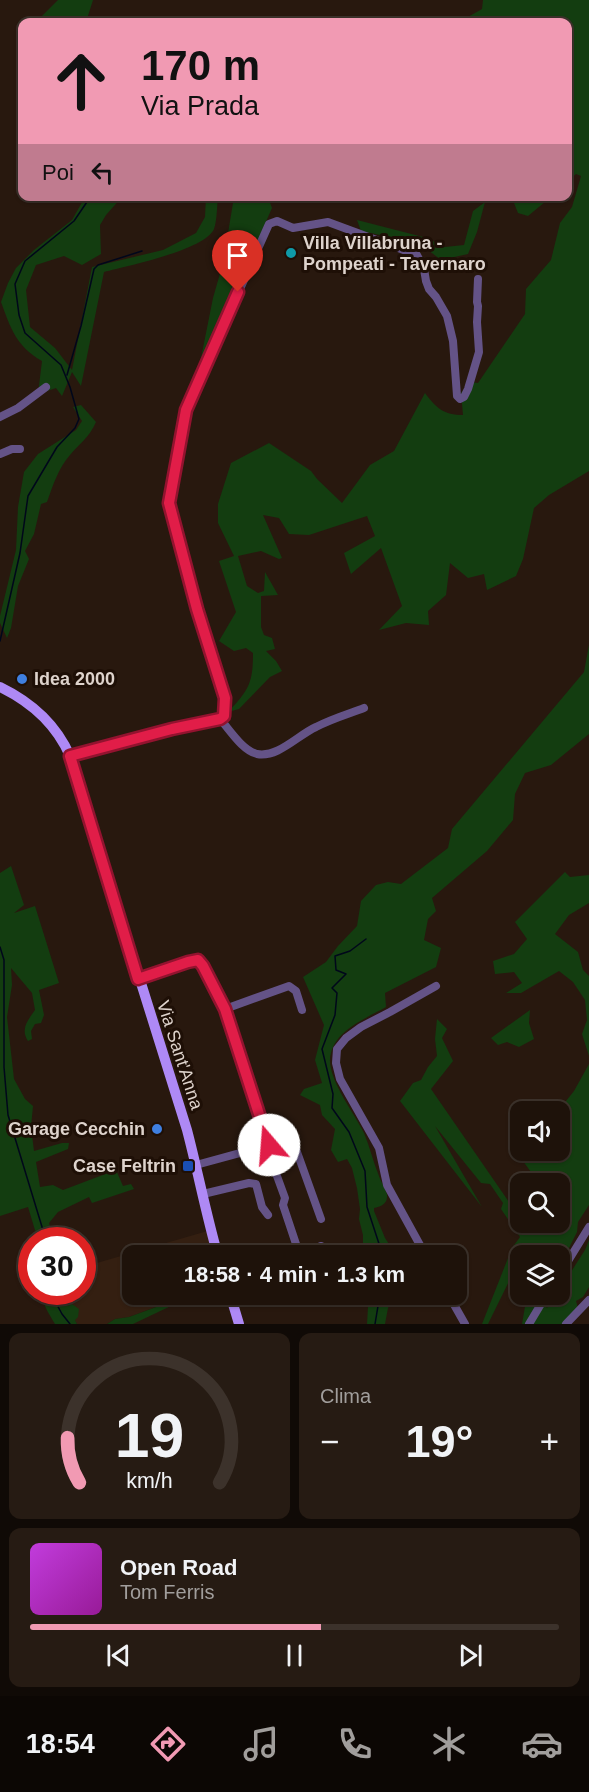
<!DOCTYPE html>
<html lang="it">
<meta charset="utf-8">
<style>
body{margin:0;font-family:Helvetica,sans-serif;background:#261b13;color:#f1f3f6;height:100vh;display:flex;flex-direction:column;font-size:22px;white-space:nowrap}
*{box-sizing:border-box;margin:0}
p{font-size:20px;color:#a19e9c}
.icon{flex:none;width:33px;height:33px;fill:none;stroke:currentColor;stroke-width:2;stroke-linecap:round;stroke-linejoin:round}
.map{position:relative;height:1324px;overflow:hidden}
.side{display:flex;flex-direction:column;gap:9px;padding:9px;background:#100a06;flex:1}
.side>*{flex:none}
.banner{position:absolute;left:18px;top:18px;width:554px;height:183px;border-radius:12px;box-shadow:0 2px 4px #0004,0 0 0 2px #3c322b;background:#f19ab3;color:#111;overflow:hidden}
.buttons{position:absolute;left:510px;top:1101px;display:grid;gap:12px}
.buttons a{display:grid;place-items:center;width:60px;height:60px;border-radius:12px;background:#1e120a;box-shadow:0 2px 4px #0004,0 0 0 2px #3c322b;font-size:30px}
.speed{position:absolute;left:18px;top:1227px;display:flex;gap:12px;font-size:30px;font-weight:700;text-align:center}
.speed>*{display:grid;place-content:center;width:78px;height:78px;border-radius:50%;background:#1e120a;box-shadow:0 2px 4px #0004,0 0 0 2px #3c322b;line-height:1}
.speed .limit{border:9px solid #d22;background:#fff;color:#111}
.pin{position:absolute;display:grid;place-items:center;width:51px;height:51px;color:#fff;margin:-62px -26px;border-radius:50% 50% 50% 0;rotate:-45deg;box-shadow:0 0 6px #0007}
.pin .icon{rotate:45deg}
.me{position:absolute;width:66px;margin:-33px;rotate:342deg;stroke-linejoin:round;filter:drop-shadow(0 0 4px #0008)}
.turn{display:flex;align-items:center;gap:21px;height:126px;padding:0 24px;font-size:27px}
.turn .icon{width:78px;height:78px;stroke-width:2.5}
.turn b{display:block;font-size:42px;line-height:51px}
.then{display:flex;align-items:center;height:57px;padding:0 24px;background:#0003;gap:12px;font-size:22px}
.big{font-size:45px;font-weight:600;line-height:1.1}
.side .card{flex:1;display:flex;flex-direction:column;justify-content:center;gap:9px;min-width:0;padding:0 21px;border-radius:12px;background:#261b13}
.side .dial{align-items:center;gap:0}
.dial svg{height:156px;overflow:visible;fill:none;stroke:#3c322b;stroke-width:7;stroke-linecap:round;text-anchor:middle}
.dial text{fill:#f1f3f6;stroke:none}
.song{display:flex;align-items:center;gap:18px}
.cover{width:72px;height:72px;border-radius:9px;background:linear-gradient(135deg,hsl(290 70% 55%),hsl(300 70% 35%))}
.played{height:6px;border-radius:3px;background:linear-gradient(90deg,#f19ab3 55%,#3c322b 55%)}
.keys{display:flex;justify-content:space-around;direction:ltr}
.heat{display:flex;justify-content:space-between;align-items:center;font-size:33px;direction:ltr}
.side .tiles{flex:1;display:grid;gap:9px;grid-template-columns:1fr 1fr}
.card:last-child{grid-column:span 2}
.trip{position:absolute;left:122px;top:1245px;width:345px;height:60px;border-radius:12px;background:#1e120a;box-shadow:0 2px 4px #0004,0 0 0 2px #3c322b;font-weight:600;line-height:60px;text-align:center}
.tab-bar{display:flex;height:96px;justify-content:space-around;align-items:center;background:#0c0704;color:#a19e9c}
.tab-bar .icon{width:42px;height:42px}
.tab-bar .current{color:#f19ab3}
.tab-bar b{font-size:27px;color:#f1f3f6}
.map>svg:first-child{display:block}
</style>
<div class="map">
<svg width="589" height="1324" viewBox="0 0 589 1324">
<rect width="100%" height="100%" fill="#28180e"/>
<!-- built -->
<path fill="#341f11" d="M211,1230l7,25 -86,1v38l44,1 1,4 -48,18 -14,2 -8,5h-30l-10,-18 -8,-7 -1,-7h24l1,-25z"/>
<!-- green -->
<path fill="#133d10" d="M58,0h35l-6,19 1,3h-48l1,-5z
M483,0h106v471l-40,24 -15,13 -11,51 -7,17 -29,14 -3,-16 -16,4 -18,-15 -4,32 -18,16 1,14 -23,-2 -27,7 23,-24 -21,-58 -30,26 -7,-21 31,-17 -8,-20 -58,19 -20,-1 -10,-16 -16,-3 19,43 -3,1 -18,-8 -23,5 9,30 11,7 6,-2 1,-19 13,23 -17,1v31l3,8 8,3 3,11 -9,2 10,10 6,10 -12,6 -31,32 -11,3c21,-22 25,-29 25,-59l-7,-5 -12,3 -15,-10 17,-29 -17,-51 15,-5 -16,-33v-19l13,-41 38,-20 42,28 6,8 25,24 28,-38 24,-14 31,-58c11,15 19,22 38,22l-2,-22 9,-11 8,1 47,-69 1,-25 25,-29 9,-37 12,-16 9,-31 -5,-2 -9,8v-160h-108l23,-13z
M85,197h37l-16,18 -6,10 1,29 -19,11 -18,-9 -28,9 -10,25 4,37 25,21 17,22 20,-103 71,-17 33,-17 9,-16 1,-20h12c-1,8 -1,24 -4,32 -9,21 -87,37 -110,43l-23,114 -9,-14 -10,24 -6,-8 -18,6 4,-33c-26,-15 -31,-32 -41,-59l7,-19 8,-15 18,-18 38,-30z
M234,197h34l4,11 -75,170 16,-80 10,-35z
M492,197h59l-23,19 -10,-3 -4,-10z
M485,202l-8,30 -9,22 -27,6 -22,-17 -58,-12 -4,-11 70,18 18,9 19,-2 9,-34z
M81,405l15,17c-7,16 -16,21 -26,33 -12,14 -17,30 -23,47l-6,2 -7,30 -9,17 4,8 -11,27 -7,42 -4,10 -7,-15v-7l16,-66 2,-43 6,-35 14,-18 38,-24 6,-9 -9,-14z
M589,645v89l-38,31 -26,8 -10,21 -2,26 -26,31 -55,47 4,13 -8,8 -4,21 17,8 -5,19 -51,26 1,14c-19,11 -49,22 -55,46 -7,22 23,59 33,80 6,14 9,29 15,43 2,7 9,15 8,21 0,7 -7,10 -13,11v3l11,27 11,17h-27l-6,-8v-12l-4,-16 1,-10 -3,-21 -5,-20 -5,-9 -9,3 -7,-12 4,-21 -13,-14 -2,-10 -20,-10 4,-6 18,-6 -7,-23 9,-35 -21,-48 23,-15 12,-16 19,-20 4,-25 15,-16 12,-3 13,2 47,-36 4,-19 132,-157z
M11,866l13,39 -10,8 21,-7 24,77 -20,7 5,25 -3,8 -6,1 -4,7 1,8 -4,2c-8,-12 0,-21 7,-31l-3,-17 -21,-25 1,17 -5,32 7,62 11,20 8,7 -2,21 3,24 28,-8h7l-1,6 -32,13 4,25 13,-2 10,5 53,-20 7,16 8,-2 3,5 -42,14 -3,-6 -31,15 -9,11 5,17h-16l-10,-33 -28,9v-343z
M565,872l5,5 19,-2v28l-20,12 -14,19 23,18 5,18 6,6v80l-7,-22 5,-14 -2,-20 -12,-18 -14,-11 -38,22h-15l16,-10 -8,-11 -19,2 -2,-13 21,-7 13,-15 -12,-17z
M530,1010l-1,13 5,16 -15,8 -12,-5 -9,3 -7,-7z
M437,1019l10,10 -5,9 11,23 -22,28 89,129v4l3,1 9,12 5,-12 23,-1v-38l-21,-1 -19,-26 5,-6 35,-1v-38l-2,-1 16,-20 15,-27v141l-11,17 -1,10 -17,34v-10h-40v9l-5,4 -27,55h-6l30,-76 8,-11 -19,-28 2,-6 -13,-19 -9,-1 -46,-57 47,81 -82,-106 13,-18 8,-3 7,-13 9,-11 -2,-17z
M589,1240v47l-6,10 -7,4 2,7 -15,16h-41l5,-29h17l-3,6 6,7 9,-13 4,-1v-5l25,-39z
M41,1292h17l1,7 8,7 5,-2 7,5 -1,8 -3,3 2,4h-22c-6,-10 -13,-21 -14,-32z
M376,1295h19l-7,13 -3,16h-18l1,-17 6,-3z
M175,1300v4l-42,20h-26l8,-5 14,-2z"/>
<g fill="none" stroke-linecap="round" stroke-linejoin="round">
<!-- stream -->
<path stroke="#00071b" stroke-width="1.5" d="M67,375l14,-49 13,-57 4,-4 44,-14
M0,641l20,-88 8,-57 29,-49 18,-19 4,-9 -9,-32 -9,-22 -36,-32 -6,-18 -4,-31 10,-23 49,-40 17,-25
M366,939l-16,12 -15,5 1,14 10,4 -14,14 5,5 -2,22 -13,34 11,45 -1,14 17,24 16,39 2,36 16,49
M0,947l4,13v107l4,48 38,125
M50,1292l12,22 8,10
M375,1324l5,-30"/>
<!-- minor -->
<path stroke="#645387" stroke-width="8" d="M0,417l18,-9 28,-21
M0,454l12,-5h8
M220,719c10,11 22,31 37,35 21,4 41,-19 59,-27 15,-8 32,-13 48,-19
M70,756l102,-27 48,-10 4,-3 1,-18 -28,-89 -28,-106 17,-93 83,-186 8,-3 16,7 35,-6 89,33 7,14 2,12 3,8 7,8 11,19 6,25 4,55 3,3 4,-2 4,-8 11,-37 -2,-30 1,-16 -1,-4 1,-23
M138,979l50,-17 10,-1 5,5 22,43 44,136 -73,20
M225,1009l64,-23 7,5 6,19
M269,1145l20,-8 3,1 29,81
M266,1146l19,52 -2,7 17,51
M203,1194l46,-11 7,1 6,23 6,8
M319,1256l2,-10
M426,1256l-39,-71 -8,-37 -39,-69 -4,-16 1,-14 9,-11 15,-11 29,-15 46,-26
M560,1274l29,-47
M448,1294l17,30
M529,1324l18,-30
M566,1324l23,-24"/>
<!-- major -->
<path stroke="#ae89f5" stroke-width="10" d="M0,687c31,15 56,37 70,69l117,374c11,42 19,84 31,126
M230,1294l9,30"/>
</g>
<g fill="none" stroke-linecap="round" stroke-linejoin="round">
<defs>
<path id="route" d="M238,292l-52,118 -17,93 28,106 28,89 -1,18 -4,3 -48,10 -102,27 68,223 50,-17 10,-2 5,6 22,43 44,136"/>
</defs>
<!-- route casing -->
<use href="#route" stroke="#92132f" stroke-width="15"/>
<!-- route -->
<use href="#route" stroke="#e11d48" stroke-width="10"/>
</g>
<!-- markers -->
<circle fill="#0f9aa8" stroke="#1e0f06" stroke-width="2" cx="291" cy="253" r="6"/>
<g fill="#3f7fe0" stroke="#1e0f06" stroke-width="2">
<circle cx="22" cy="679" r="6"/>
<circle cx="157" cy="1129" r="6"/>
</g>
<rect fill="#1a4fb4" stroke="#1e0f06" stroke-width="2" x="182" y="1160" width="12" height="12" rx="3"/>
<g text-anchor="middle" stroke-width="6" stroke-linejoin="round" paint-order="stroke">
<!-- poi labels -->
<g font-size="18" font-weight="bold" fill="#ded3cc" stroke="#1e0f06" text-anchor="start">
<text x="303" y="249">Villa Villabruna -<tspan x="303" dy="21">Pompeati - Tavernaro</tspan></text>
<text x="34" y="685">Idea 2000</text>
<text x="145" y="1135" text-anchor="end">Garage Cecchin</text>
<text x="176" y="1172" text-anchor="end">Case Feltrin</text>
</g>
<!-- street labels -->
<g font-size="18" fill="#ded3cc" stroke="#1e0f06">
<text transform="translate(180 1055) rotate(72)" y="6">Via Sant'Anna</text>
</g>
</g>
</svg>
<div class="buttons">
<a><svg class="icon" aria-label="sound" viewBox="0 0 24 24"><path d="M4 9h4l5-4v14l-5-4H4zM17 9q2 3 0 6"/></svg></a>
<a><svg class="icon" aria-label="search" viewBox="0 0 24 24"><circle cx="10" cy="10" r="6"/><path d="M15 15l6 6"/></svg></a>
<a><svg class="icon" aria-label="layers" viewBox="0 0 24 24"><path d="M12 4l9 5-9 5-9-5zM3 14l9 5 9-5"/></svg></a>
</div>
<div class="speed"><div class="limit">30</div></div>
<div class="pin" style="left:238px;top:292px;background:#d93025"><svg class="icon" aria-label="arrive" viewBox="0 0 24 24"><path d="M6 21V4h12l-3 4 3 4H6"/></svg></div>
<svg class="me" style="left:269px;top:1145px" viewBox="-20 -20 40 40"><circle r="19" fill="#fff"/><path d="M0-13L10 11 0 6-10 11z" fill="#e11d48"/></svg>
<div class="trip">18:58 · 4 min · 1.3 km</div>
<div class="banner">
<div class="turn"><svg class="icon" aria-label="ahead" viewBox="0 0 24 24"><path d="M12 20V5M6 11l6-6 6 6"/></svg><div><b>170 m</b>Via Prada</div></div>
<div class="then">Poi<svg class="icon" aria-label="left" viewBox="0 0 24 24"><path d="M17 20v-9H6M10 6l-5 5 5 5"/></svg></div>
</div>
</div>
<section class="side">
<div class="tiles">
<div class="card dial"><svg viewBox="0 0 100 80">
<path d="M14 69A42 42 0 1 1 86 69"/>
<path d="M14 69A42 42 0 0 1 8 46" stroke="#f19ab3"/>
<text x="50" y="56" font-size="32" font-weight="700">19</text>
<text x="50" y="72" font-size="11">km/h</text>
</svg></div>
<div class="card"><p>Clima</p>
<div class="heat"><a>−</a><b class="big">19°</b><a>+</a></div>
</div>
<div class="card">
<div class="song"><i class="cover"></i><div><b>Open Road</b><p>Tom Ferris</p></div></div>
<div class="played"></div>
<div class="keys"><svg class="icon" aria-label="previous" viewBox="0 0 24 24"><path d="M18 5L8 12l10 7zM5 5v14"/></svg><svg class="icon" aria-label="pause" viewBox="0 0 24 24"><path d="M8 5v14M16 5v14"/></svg><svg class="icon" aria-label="next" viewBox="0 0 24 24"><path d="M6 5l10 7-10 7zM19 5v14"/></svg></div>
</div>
</div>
</section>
<nav class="tab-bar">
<b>18:54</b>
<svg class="icon current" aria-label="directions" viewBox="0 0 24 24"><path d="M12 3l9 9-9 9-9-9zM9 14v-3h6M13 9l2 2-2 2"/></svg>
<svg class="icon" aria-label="music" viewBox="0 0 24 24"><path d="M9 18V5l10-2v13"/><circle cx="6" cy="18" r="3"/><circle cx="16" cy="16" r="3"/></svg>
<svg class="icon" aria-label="phone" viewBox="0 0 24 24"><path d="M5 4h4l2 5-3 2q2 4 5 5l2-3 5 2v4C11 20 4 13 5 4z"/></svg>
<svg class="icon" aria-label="climate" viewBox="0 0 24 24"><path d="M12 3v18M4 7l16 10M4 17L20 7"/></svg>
<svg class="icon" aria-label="car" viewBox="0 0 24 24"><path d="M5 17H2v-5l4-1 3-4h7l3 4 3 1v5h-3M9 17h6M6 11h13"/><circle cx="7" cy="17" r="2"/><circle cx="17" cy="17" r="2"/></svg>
</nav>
